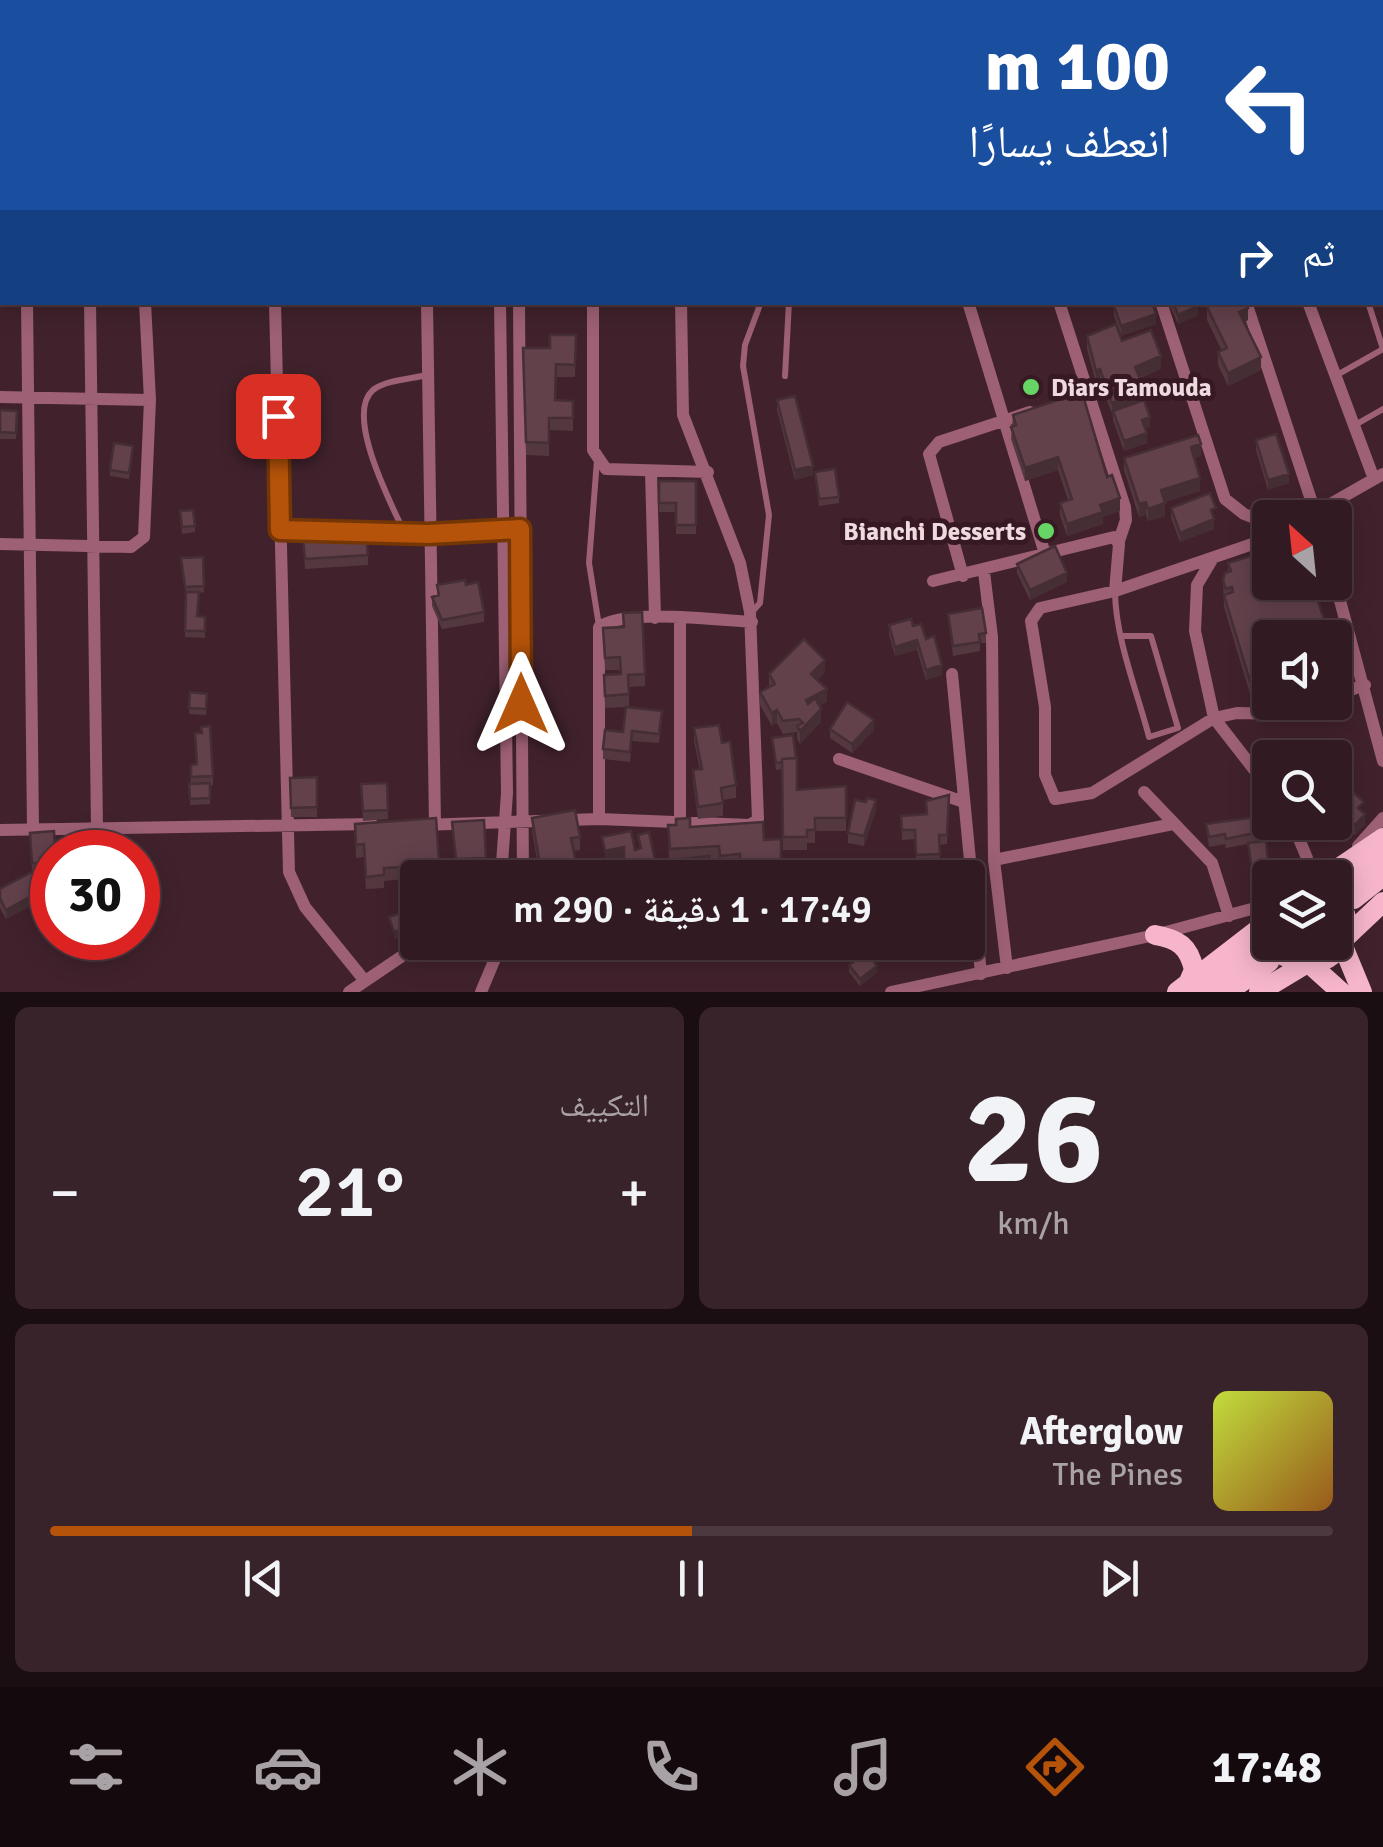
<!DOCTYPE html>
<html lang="ar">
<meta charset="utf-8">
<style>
body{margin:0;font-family:Signika,"Noto Naskh Arabic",sans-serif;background:#39232a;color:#f1f3f6;direction:rtl;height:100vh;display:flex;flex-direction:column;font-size:38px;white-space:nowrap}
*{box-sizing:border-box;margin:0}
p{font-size:32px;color:#a8a1a5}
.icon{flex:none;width:55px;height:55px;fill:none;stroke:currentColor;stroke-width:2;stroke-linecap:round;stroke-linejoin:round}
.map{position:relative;height:992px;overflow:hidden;direction:ltr}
.sheet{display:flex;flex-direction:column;gap:15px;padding:15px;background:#1b0e12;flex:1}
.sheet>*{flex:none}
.banner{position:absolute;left:0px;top:0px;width:1385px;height:305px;box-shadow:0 5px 25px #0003,0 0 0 2px #4c383f;direction:rtl;background:#1a4fa0;color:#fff;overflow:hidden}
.needle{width:65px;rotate:333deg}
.tools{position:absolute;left:1252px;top:500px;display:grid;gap:20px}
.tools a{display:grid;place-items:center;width:100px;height:100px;border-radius:10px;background:#311a21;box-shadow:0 5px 25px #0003,0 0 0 2px #4c383f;font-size:50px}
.speed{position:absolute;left:30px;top:830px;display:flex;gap:20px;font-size:50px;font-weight:700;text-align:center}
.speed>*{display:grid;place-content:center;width:130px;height:130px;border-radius:50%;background:#311a21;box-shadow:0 5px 25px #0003,0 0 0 2px #4c383f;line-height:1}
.speed .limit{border:15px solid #d22;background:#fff;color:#111}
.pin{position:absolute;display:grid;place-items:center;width:85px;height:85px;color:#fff;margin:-42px;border-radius:20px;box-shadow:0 5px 15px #0006}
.me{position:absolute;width:110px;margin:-55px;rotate:0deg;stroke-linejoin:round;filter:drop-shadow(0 0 8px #0008)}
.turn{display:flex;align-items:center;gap:35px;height:210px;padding:0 50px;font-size:45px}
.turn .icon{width:130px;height:130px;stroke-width:2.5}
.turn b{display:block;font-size:70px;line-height:85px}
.then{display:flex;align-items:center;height:95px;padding:0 50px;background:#0003;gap:20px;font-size:38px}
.big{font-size:75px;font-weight:600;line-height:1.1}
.sheet .tile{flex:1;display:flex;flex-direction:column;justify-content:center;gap:15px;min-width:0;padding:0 35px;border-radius:15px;background:#39232a}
.sheet .dial{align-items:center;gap:0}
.dial b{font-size:130px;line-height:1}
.song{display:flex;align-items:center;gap:30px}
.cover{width:120px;height:120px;border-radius:15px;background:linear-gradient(135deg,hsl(70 70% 55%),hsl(30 70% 35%))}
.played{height:10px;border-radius:5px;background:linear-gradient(90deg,#b45309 50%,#4c383f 50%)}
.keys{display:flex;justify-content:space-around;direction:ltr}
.heat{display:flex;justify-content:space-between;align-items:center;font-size:55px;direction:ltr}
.sheet .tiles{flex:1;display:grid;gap:15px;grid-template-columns:1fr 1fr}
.tile:last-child{grid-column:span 2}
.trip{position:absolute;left:400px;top:860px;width:585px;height:100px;border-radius:10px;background:#311a21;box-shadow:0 5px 25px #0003,0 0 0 2px #4c383f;font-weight:600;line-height:100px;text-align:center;direction:rtl}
.tab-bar{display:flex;height:160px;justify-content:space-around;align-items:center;background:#140a0d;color:#a8a1a5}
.tab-bar .icon{width:70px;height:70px}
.tab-bar .selected{color:#b45309}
.tab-bar b{font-size:45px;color:#f1f3f6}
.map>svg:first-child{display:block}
</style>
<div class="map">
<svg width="1383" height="992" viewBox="0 0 1383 992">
<rect width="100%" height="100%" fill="#41222c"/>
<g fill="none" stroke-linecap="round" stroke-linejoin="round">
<!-- trunk-tunnel -->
<path stroke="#5b3e47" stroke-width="20" stroke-dasharray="20 10" stroke-linecap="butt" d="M1269,962l26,-20"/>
<!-- service -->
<path stroke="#9d6074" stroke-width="6" d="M1382,285h1
M1368,302l15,47
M1337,375l46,-26
M785,376l4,-74
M1355,425l28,-16
M597,460l-8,103 10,63
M404,532c-12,-27 -60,-117 -31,-142 13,-10 38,-11 54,-15
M1115,593c1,47 22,98 34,144l29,-9 -27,-92h-28
M752,612l8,-9 9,-88 -26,-149 2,-21 16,-43"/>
<!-- minor -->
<path stroke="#9d6074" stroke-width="12" d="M160,0v2
M289,0v2
M336,0l4,2
M450,0l3,2
M696,0l1,2
M896,0l2,2
M1085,0l4,2
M1289,0l2,2
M1191,1l1,-1
M23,2v-2
M850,2l4,-2
M996,2l3,-2
M1311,2l4,-2
M0,11l2,-1
M0,70l2,3
M1382,87h1
M0,126l2,2
M1382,218h1
M1382,228l1,1
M0,262h2
M27,302l6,527
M90,302l7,527
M275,302l14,570 16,35 60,74
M427,302l8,523
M500,302l7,491 -6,85
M519,302l4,576
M593,302v148l13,19 102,3
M968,302l77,252
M1059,302l66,205 1,13 -7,21
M1161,302l64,197 19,15 26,10
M1246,302l71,216
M1308,302l66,177
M0,397l150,3
M651,472l4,146
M1306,518l77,-44
M279,530l149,4 92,-5
M1270,538l-155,53 -75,17 -9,13 14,86v68l10,24 37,-6 122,-75 23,-5 42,1 34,-12
M0,544l131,3 13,-10 6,-137 -5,-98
M1213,558l-16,27 -2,46 19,87 56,72
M984,572l8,65 2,223 179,-36
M963,576l-34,-122 10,-12 91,-30
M933,581l181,-44 5,7 -4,47
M1335,582l48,179
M680,619v202
M952,674l29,300
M1335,695l30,-10
M839,759l122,42
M1144,792l68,71 17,53
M599,819v-192c26,-19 119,-7 153,-5
M1292,822l15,36v20
M422,825l177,-6 151,6 8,-6 -8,-207 -10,-49 -57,-148 -2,-113
M0,830l372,-6
M1358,846l25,-28
M994,860l13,108
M349,992l74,-50
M481,992l21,-50
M891,992l264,-57 115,-31"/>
<!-- trunk -->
<path stroke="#f6b5ca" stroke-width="20" d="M1324,878l59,-40
M1343,887l40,-31
M1354,899l29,-23
M1155,935c23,4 34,11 39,35l-6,14
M1346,937l37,-35
M1273,942l9,13 22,10c37,-1 57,-39 31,-68
M1343,946l19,46
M1311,965l30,27
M1177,992l92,-71
M1202,992l59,-42
M1228,992l41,-30
M1259,992l45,-27"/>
</g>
<!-- wall -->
<path fill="#543840" d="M1168,302h29l1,13 -20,9z
M1114,306l42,18 -35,12 -7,-20z
M1207,307l41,13 -4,2 17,48 -33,16 -10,-21v-13l4,-1 -15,-31z
M576,335l-1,42h-19l-1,23 18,1v30l-24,-1v26l-23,-1 -3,-107h27z
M1087,336l35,5 39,28 -21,9 10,49 -5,1 2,15 -23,8 -11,-31v-4l-13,-34 -4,1 -9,-34z
M777,400l36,75 -18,5 -18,-70z
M0,410l17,1 -1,28h-16z
M1013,415l94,62 13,34 -17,6v7l-36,12 -7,-21v-12l8,-3 -10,-30 -33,11 -14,-42z
M1256,440l33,43 -21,7 -12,-40z
M133,452l-4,27 -19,-3v-6z
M1201,456l-7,2 6,33 -35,11v14l-17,5 -2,-6 -7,2 -15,-47v-12z
M815,472l24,25v6l-20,3z
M659,481h37v53h-20v-22h-17z
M1171,508l45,10h-2v11l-34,13 -9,-24z
M180,511l15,15v6l-13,2z
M303,539l65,16v10l-63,4z
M203,557l1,35 -5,1 -1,23 7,1v21l-20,-1 1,-44 -5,-35z
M1228,563l42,139h21l-26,9 -6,-20 -9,3 -26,-87 -1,-26 5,-9z
M1017,564l50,18 -37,18 -13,-27z
M437,585h29l18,27v10l-42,7 -10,-23v-9l6,-1z
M623,613l22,61v12l-16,1v20l33,13 -3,23 -27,-2 -2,21 -27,-3v-10l20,-17 3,-25 -21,1 -1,-33 16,-1v-4h-15l-2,-42 20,-1z
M948,614l38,19v10h-6v8l-27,5z
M889,625l24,1 13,13 16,36 -16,5 -9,-30 -22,6 -6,-21z
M825,672l-7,8 9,22 -8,4 2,16 -21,22 -3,-5v-7l-14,2 -6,-11 -5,3 -12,-21v-13l9,-5v-13z
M190,692l17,2 -1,21 -17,-1z
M694,728l28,15 14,42v13l-13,2v16l-25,3 -5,-36v-13h7l-6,-29z
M830,729l44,1 -22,23 -22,-15z
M772,738l25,52 49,-4v45h-31v12h-8v7h-24l-1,-81 -6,1z
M191,765l22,11v9l-3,1v18l-20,1z
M317,777v40h-26l-1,-39z
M387,783l1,36 -25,2 -2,-37z
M949,795l-2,49 -8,1 1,18 -24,2 -1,-26 -13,1 -1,-24 25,-2z
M1335,803l29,8 1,13 -10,11 -20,-15z
M876,810l-12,36 -16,-3v-10z
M532,818l48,19v13l-6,1 5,27h-24l-1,-5 -7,1v4h-7l-8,-47z
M484,820l2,47 -30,2 -4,-47z
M355,824l84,36v13l-32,2v4l-23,2v7l-18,1 -2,-32 -8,1z
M1206,824l77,3v10l-27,5 14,36v13l-16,2 -6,-49 -22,4 -1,-4 -16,3z
M668,825l22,2 74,13 17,38h-41v-11l-20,1 -1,-10 -9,1 2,19h-45l-1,-17h3z
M30,833l22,19v14l-12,1 9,29 -43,23 -6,-11v-19l32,-17z
M849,965l28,7 -17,14 -11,-14z"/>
<!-- shaded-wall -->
<path fill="#452e34" d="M1198,306v9l-20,9v-9z
M1248,308v12l-9,5v-13z
M1156,314v10l-35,12v-10z
M1161,356v13l-26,10v-12z
M1261,357v13l-33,16v-13z
M1100,369v13l-4,1v-12z
M1145,391v13l-32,7 -1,5v-13z
M1150,417v10l-8,3v-10z
M1147,433v10l-23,8v-10z
M1201,444v12l-10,3v-12z
M1058,457v13l-33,11v-13z
M813,466v9l-18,5v-10z
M1289,474v9l-21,7v-10z
M1200,478v13l-39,12v-13z
M1120,498v13l-17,6v7l-36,12v-12l33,-19z
M1146,502v13l-7,2v-13z
M1165,503v13l-17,5v-12z
M1214,519v10l-34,13v-9z
M1067,573v9l-37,18v-10z
M917,640v10l-22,6v-9z
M825,660v12l-14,15v-13z
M942,665v10l-16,5v-10z
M1259,679v12l-9,3v-13z
M827,689v13l-21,11v-13z
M1270,696v6h21l-26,9v-13z
M821,709v13l-21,22v-13z
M777,710v13l-5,3v-13z
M874,720v10l-22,23v-9z
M876,800v10l-12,36v-10z
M1365,814v10l-10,11v-10z
M624,847v10l-19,4v-10z
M547,869v9h-6v-8z
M657,870v8h-33z
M49,886v10l-43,23v-9z
M416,925v7l-22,7v-7z
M877,966v6l-17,14v-7z"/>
<!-- building -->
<path fill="#62414b" stroke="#452e34" stroke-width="2.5" d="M1124,302h28l4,12 -35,12 -7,-20z
M1173,302h24l1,4 -20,9z
M1217,302h29l2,6 -9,4 22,45 -33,16 -10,-21 9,-4 -20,-41z
M1116,324l6,17 29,-11 10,26 -26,11 10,24 -33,12 -12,-34 -4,2 -9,-35z
M550,335h26l-1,30 -19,-1 -1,36 18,1v17h-24v25l-23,-1 -3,-94h27z
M1082,392l25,85 5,-2 8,23 -20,7 3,7 -36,12 -7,-21 12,-4 -14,-42 -33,11 -14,-41 5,-2 -3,-10z
M795,396l18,70 -18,4 -18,-70z
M1144,400l6,17 -8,3 5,13 -23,8 -11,-30z
M0,410l17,1 -1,22 -16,-1z
M1276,434l13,40 -21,6 -12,-40z
M1198,435l3,9 -10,3 9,31 -39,12 4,13 -17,6 -2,-7 -7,2 -15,-46z
M114,443l19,3 -4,27 -19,-3z
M835,469l4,28 -20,2 -4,-27z
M659,481h37v44h-20v-22h-17z
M1210,493l6,15 -5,2 3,9 -34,14 -9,-25z
M193,510l2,16 -13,1 -2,-16z
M366,533l2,22 -63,4 -2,-20z
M1055,546l12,27 -37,17 -13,-26z
M1270,550v32h42l18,56h-60v58l-5,2 -6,-19 -9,2 -26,-86 9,-3 -1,-5 -6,2 -3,-8 2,-8 6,-2 -3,-8z
M203,557l1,29 -19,1 -4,-29z
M465,580l1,5 12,-3 6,30 -42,8 -10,-23 7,-2 -2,-10z
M186,592h13l-2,24 8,1v14h-20z
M982,608l4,25 -7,1 1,8 -27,4 -5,-32z
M642,612l3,62 -17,1 1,19 -24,2 -1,-21 17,-1 -1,-17 -15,1 -2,-30 21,-1 -1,-14z
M911,619l2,7 8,-2 5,15 8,-3 8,29 -16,5 -9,-30 -22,7 -6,-22z
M804,639l21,21 -14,14 16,15 -21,11 2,4 7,-6 6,11 -21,22 -3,-5 6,-3 -4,-4 -16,2 -6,-11 -5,3 -12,-21 15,-8 -6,-10z
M190,692l17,2 -1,15 -17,-1z
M847,702l27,18 -22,24 -22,-15z
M626,707l36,4 -3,23 -27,-3 -2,21 -27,-3 2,-19 18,2z
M719,725l3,18 8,-2 6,44 -15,3 2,15 -25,4 -5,-37 9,-1 -8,-41z
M210,726l3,50 -22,1v-12l6,-1 -2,-31h7l-1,-6z
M793,735l3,23 -14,1v3l-6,1 -4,-25z
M797,758v32l49,-4v32h-31v12h-8v7h-24l-1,-78z
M317,777v30l-26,1 -1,-30z
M210,783v15l-20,1 -1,-15z
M387,783l1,27 -25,1 -2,-27z
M1349,788l15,14 -6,6 7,6 -10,11 -20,-15v-7z
M949,795l-2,40h-8l1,19 -24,1 -1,-25h-13l-1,-14 26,-2 -1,-13z
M867,798l9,2 -12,36 -16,-3 7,-33 11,2z
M575,810l5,27 -9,1 8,40h-22l-3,-18 -8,2 1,7 -6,1 -9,-52z
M1270,815v7h12l1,5 -57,12 -1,-5 -16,3 -3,-13z
M436,818l3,42 -32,2v5l-23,1v7l-18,2 -2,-33 -8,1 -1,-21z
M690,818v9l73,-5 1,18 17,-1v39h-40l-1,-24 -20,2 -1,-10 -49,3 -2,-24h8v-6z
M484,820l2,38 -30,1 -4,-37z
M54,831l1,21h-3v5l-12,1v5h-8l-2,-30z
M631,831l4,19 6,-2 -3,-13 11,-3 8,38 -33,7v-30l-19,4 -3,-14z
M1266,841l4,40 -16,3 -6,-41z
M709,856l3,22h-44l-2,-17z
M924,866l1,12h-19l-1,-11z
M39,868l10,18 -43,24 -6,-12v-9z
M936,875h22v3h-22z
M411,909l5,16 -22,7 -5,-15z
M867,952l10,14 -17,13 -11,-14z"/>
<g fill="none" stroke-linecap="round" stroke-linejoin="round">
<defs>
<path id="route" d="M278,416l2,114 148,4 92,-5 1,175"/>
</defs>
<!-- route casing -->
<use href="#route" stroke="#753606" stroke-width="25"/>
<!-- route -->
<use href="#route" stroke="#b45309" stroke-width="18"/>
</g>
<!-- markers -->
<g fill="#67d466" stroke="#361923" stroke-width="4">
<circle cx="1031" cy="387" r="10"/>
<circle cx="1046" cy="531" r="10"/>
</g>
<g text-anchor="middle" stroke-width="10" stroke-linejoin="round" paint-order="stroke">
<!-- poi labels -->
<g font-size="25" font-weight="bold" fill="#efdae0" stroke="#361923" text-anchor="start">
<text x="1051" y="396">Diars Tamouda</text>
<text x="1026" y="540" text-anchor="end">Bianchi Desserts</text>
</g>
</g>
</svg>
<div class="tools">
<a><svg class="needle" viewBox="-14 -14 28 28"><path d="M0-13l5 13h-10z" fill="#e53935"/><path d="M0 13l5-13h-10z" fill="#a8a1a5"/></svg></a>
<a><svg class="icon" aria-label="sound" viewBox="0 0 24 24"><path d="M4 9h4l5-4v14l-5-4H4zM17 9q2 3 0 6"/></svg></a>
<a><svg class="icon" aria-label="search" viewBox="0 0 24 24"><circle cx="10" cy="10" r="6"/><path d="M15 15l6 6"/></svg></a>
<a><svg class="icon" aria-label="layers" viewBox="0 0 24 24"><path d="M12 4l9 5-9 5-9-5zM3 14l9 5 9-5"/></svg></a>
</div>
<div class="speed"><div class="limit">30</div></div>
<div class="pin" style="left:278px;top:416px;background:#d93025"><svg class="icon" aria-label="arrive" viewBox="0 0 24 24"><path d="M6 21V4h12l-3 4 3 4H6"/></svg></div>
<svg class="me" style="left:521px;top:704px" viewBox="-20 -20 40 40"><path d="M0-17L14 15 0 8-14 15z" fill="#b45309" stroke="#fff" stroke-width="4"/></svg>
<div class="trip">17:49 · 1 دقيقة · 290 m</div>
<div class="banner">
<div class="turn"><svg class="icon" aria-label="left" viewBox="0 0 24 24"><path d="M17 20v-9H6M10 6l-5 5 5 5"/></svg><div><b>100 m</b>انعطف يسارًا</div></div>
<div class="then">ثم<svg class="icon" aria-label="right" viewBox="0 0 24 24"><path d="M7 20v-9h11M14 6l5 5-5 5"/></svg></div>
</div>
</div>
<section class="sheet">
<div class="tiles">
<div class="tile dial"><b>26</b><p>km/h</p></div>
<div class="tile"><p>التكييف</p>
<div class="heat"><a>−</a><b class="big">21°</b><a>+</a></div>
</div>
<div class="tile">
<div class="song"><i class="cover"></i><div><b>Afterglow</b><p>The Pines</p></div></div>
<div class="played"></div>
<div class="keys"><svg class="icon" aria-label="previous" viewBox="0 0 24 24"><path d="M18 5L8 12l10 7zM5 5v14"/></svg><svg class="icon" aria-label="pause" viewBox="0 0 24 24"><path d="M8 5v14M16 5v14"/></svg><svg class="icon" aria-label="next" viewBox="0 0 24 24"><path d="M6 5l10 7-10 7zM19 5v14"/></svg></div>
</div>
</div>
</section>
<nav class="tab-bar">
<b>17:48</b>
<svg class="icon selected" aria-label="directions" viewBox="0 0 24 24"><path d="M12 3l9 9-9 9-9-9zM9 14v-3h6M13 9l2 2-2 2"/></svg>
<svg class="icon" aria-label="music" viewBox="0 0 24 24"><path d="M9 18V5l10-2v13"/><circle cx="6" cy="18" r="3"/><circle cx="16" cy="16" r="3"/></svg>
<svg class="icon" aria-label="phone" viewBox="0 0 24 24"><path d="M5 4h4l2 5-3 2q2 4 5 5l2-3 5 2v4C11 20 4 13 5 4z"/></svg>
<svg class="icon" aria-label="climate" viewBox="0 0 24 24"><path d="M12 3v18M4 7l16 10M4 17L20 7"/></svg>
<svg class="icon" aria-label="car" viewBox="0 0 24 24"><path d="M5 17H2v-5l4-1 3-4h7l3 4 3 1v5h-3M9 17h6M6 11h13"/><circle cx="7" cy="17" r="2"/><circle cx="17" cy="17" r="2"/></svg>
<svg class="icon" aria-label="filters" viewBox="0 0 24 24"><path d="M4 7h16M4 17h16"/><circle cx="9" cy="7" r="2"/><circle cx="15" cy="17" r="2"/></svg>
</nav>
